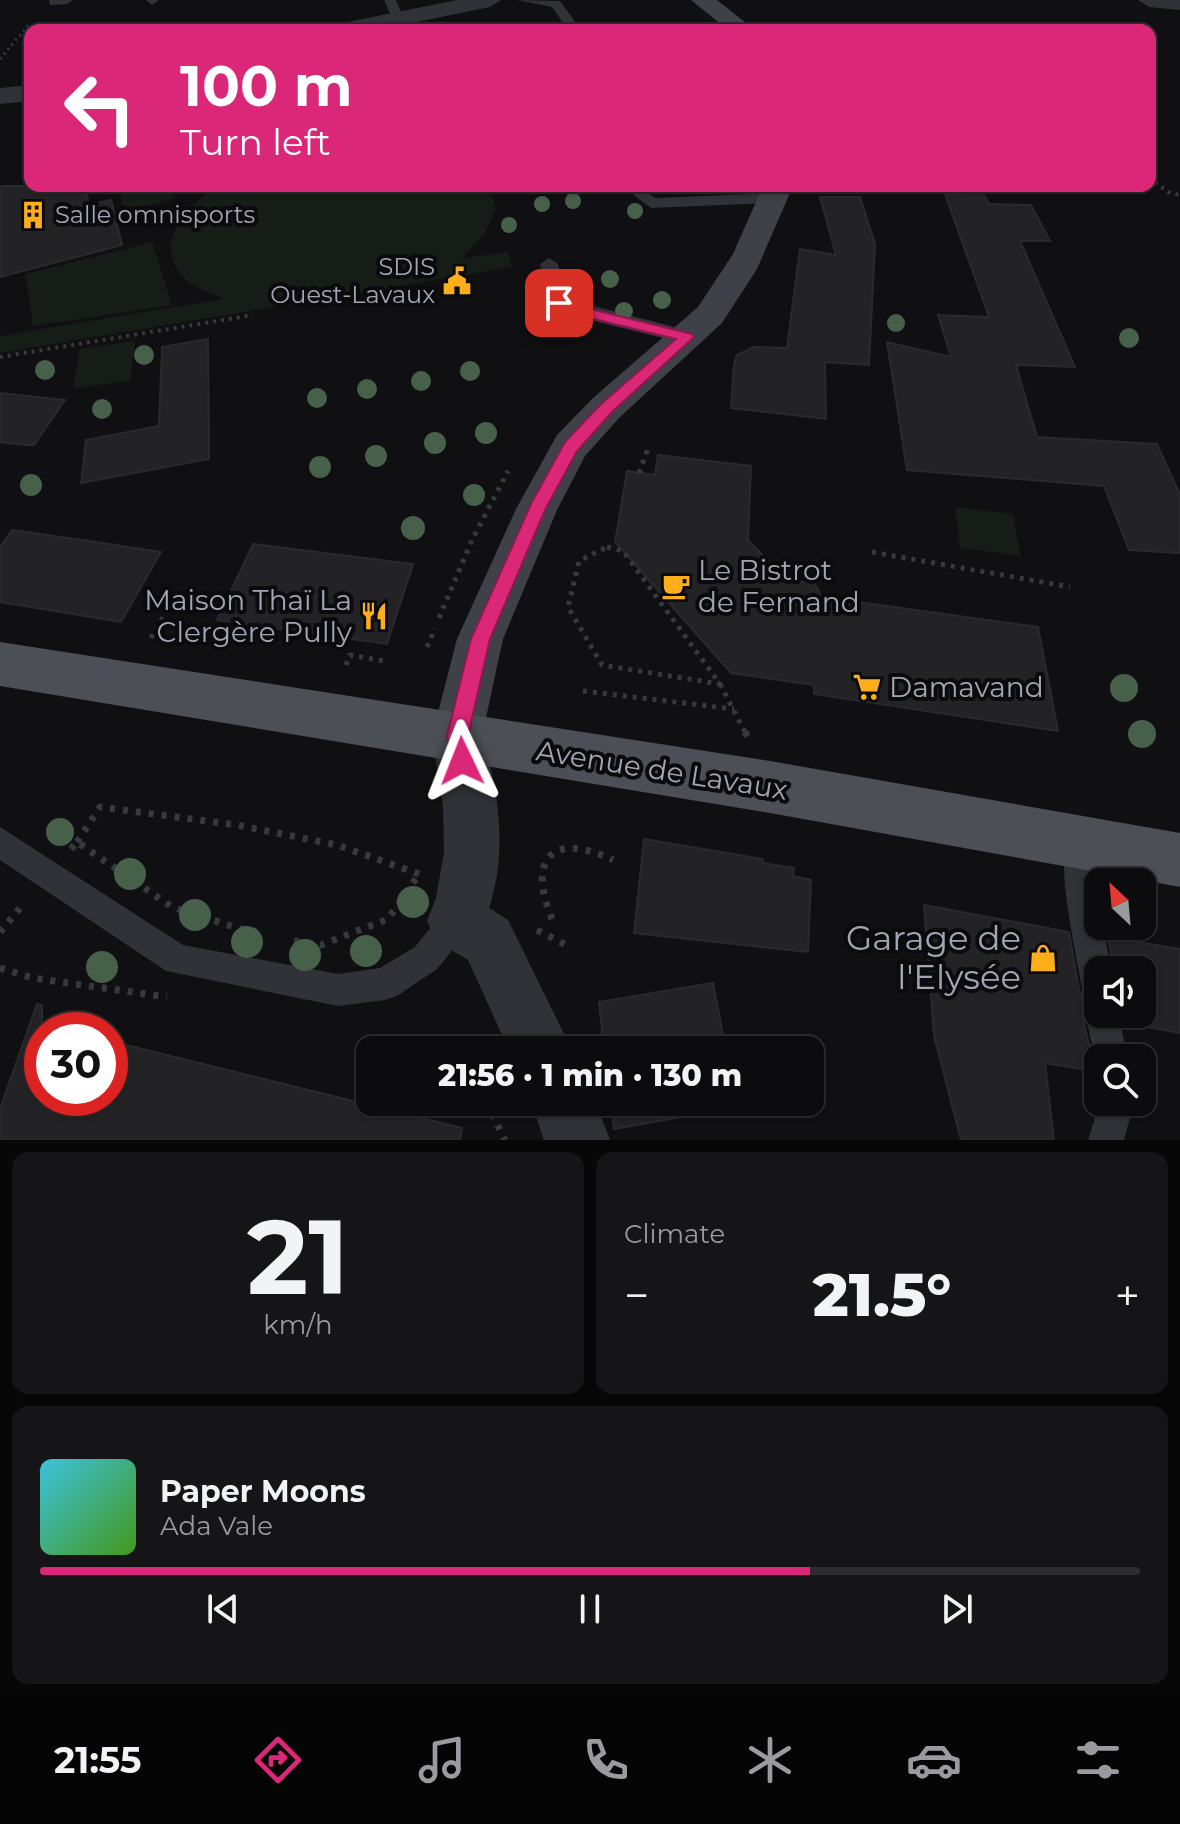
<!DOCTYPE html>
<meta charset="utf-8">
<style>
body{margin:0;font-family:Montserrat,sans-serif;background:#151517;color:#f1f3f6;height:100vh;display:flex;flex-direction:column;font-size:30px;white-space:nowrap}
*{box-sizing:border-box;margin:0}
p{font-size:26px;color:#9a9b9e}
.icon{flex:none;width:44px;height:44px;fill:none;stroke:currentColor;stroke-width:2;stroke-linecap:round;stroke-linejoin:round}
.map{position:relative;height:1140px;overflow:hidden}
.drawer{display:flex;flex-direction:column;gap:12px;padding:12px;background:#070708;flex:1}
.drawer>*{flex:none}
.top-card{position:absolute;left:24px;top:24px;width:1132px;height:168px;border-radius:16px;box-shadow:0 2px 6px #0004,0 0 0 2px #2c2c2e;background:#db2777;color:#fff;overflow:hidden}
.needle{width:52px;rotate:334deg}
.tools{position:absolute;left:1084px;top:868px;display:grid;gap:16px}
.tools a{display:grid;place-items:center;width:72px;height:72px;border-radius:16px;background:#0c0c0e;box-shadow:0 2px 6px #0004,0 0 0 2px #2c2c2e;font-size:40px}
.speed{position:absolute;left:24px;top:1012px;display:flex;gap:16px;font-size:40px;font-weight:700;text-align:center}
.speed>*{display:grid;place-content:center;width:104px;height:104px;border-radius:50%;background:#0c0c0e;box-shadow:0 2px 6px #0004,0 0 0 2px #2c2c2e;line-height:1}
.speed .limit{border:12px solid #d22;background:#fff;color:#111}
.pin{position:absolute;display:grid;place-items:center;width:68px;height:68px;color:#fff;margin:-34px;border-radius:16px;box-shadow:0 4px 12px #0006}
.me{position:absolute;width:88px;margin:-44px;rotate:358deg;stroke-linejoin:round;filter:drop-shadow(0 0 6px #0008)}
.turn{display:flex;align-items:center;gap:28px;height:168px;padding:0 24px;font-size:36px}
.turn .icon{width:104px;height:104px;stroke-width:2.5}
.turn b{display:block;font-size:56px;line-height:68px}
.big{font-size:60px;font-weight:800;line-height:1.1}
.drawer .card{flex:1;display:flex;flex-direction:column;justify-content:center;gap:12px;min-width:0;padding:0 28px;border-radius:16px;background:#151517}
.drawer .dial{align-items:center;gap:0}
.dial b{font-size:104px;line-height:1}
.song{display:flex;align-items:center;gap:24px}
.cover{width:96px;height:96px;border-radius:12px;background:linear-gradient(135deg,hsl(190 70% 55%),hsl(100 70% 35%))}
.played{height:8px;border-radius:4px;background:linear-gradient(90deg,#db2777 70%,#2c2c2e 70%)}
.keys{display:flex;justify-content:space-around;direction:ltr}
.heat{display:flex;justify-content:space-between;align-items:center;font-size:44px;direction:ltr}
.drawer .tiles{flex:1;display:grid;gap:12px;grid-template-columns:1fr 1fr}
.card:last-child{grid-column:span 2}
.trip{position:absolute;left:356px;top:1036px;width:468px;height:80px;border-radius:16px;background:#0c0c0e;box-shadow:0 2px 6px #0004,0 0 0 2px #2c2c2e;font-weight:800;line-height:80px;text-align:center}
.menu{display:flex;height:128px;justify-content:space-around;align-items:center;background:#050506;color:#9a9b9e}
.menu .icon{width:56px;height:56px}
.menu .current{color:#db2777}
.menu b{font-size:36px;color:#f1f3f6}
.map>svg:first-child{display:block}
</style>
<div class="map">
<svg width="1180" height="1140" viewBox="0 0 1180 1140">
<rect width="100%" height="100%" fill="#101012"/>
<!-- green -->
<path fill="#161d17" d="M118,186h52l5,12 -50,13z
M217,186h272l7,22 -11,25 -23,25 46,-6 4,15 -512,86v-17l223,-37c-12,-7 -27,-9 -38,-20 -34,-35 2,-74 32,-93z
M152,242l20,63 -139,21 -7,-52z
M135,341l-5,39 -57,9 7,-40z
M955,507l58,7 8,42 -61,-8z"/>
<!-- building -->
<path fill="#232326" stroke="#2a2a2e" stroke-width="2" d="M0,186h85l4,19 22,-5 11,45 -122,32z
M983,193l6,11 42,1 19,36h-30l55,126 -59,-2 21,72 120,7 23,51v58l-51,-3 -25,-64 -197,-16 -20,-128 64,15 -13,-42 51,2 -44,-123z
M820,197h40l15,47 -6,121 -44,-3 1,57 -95,-11 3,-44 3,-9 17,-8 33,1 13,-99 36,6z
M208,339l1,120 -128,24 5,-43 73,-14 3,-79z
M0,393l65,7 -31,45h-9l-25,-3z
M658,455l93,11 -3,74 39,40 27,3 8,14 216,30 20,104 -244,-37v-9l-83,-12 -116,-131 12,-71 28,4z
M12,530l77,11 72,11 -40,70 -121,-20v-55z
M253,544l160,20 -26,80 -170,-24z
M644,839l119,20v4l31,5 -1,8 18,4 -3,72 -174,-19z
M924,905l145,27 10,57 4,12 5,3 -6,11 13,56 -50,-8 9,77h-93l-27,-104z
M1108,937l72,12v84l-56,-10 -2,-9h20v-44h-28z
M713,983l13,67h-122l-5,-48z
M37,1004l5,1v93h68v-57l352,87 -2,12h-460v-31z
M611,1102h125l1,5 -123,22z"/>
<g fill="none" stroke-linecap="round" stroke-linejoin="round">
<!-- path-far3 -->
<path stroke="#37393e" stroke-width="3" stroke-dasharray="2 4" stroke-linecap="butt" d="M0,59l31,-37
M1150,178l7,6"/>
<!-- path-far2 -->
<path stroke="#37393e" stroke-width="4" stroke-dasharray="3 5" stroke-linecap="butt" d="M1155,182l13,10 12,3
M0,357l253,-42"/>
<!-- path-far1 -->
<path stroke="#37393e" stroke-width="5" stroke-dasharray="4 6" stroke-linecap="butt" d="M639,473l10,-27
M607,547l16,4 97,133 -118,-19 -34,-58 11,-46z
M872,552l198,35
M439,618l33,-78 36,-69
M151,638l12,-21
M427,647l8,-19
M346,665l4,-10 34,6
M720,684l26,50
M583,691l151,18"/>
<!-- path -->
<path stroke="#37393e" stroke-width="7" stroke-dasharray="5 8" stroke-linecap="butt" d="M745,732l3,5
M77,842l23,-35 137,18 100,20 82,29
M71,849l6,-7 95,65 81,26
M552,919c-25,-61 0,-88 61,-59
M537,930l33,17
M0,932l25,-30
M294,941l27,4 67,-26 29,-42
M0,968l33,10 134,19
M406,1041l27,9
M486,1102l19,38"/>
<!-- lane -->
<path fill="#313237" fill-rule="evenodd" d="M49,0h24l-6,4 -17,1z
M146,0h12v1l-6,4z
M384,0h12l8,19 -2,3h-8z
M517,0l43,1 21,29h-13l-16,-23z
M735,18l6,4 -2,3 -26,5h-26z
M551,186h24l-2,3 -21,1z
M622,186h18l15,12 118,-5 8,5 -8,5 -122,5z
M549,258l9,6 9,35 127,33 3,5 -10,7 -105,-26 -30,-11 -12,-43z
M0,827l183,118 155,29 42,-6 35,-21 30,-37 11,-5 11,5 5,11 -5,11 -30,37 -40,27 -12,4 -47,6 -172,-35 -166,-111z
M1078,828l10,5 5,10 5,83h5l8,44h-13v44h21l8,44h-29v12l-13,-56 7,-12 -6,-2 -4,-12c-6,-36 -27,-124 -14,-155z
M1100,1102h34l-10,38h-36z"/>
<!-- street -->
<path fill="#313237" fill-rule="evenodd" d="M457,0h44l-11,7 -113,23h-46l4,-5 8,-2z
M1138,0h42v10l-31,-3z
M30,85v16l-30,3v-16z
M457,711l18,8c23,55 34,131 14,189l19,12 64,130h-63l-41,-90 -32,-19 -9,-20 9,-23 8,-46 -1,-46 -11,-70 7,-17z
M531,1102h64l15,38h-66z"/>
<!-- secondary -->
<path fill="#3f4148" fill-rule="evenodd" d="M691,0h26l38,30h-27z
M763,186h30l-36,83 -35,54 -103,95 -34,38 -28,54 -54,129 -21,97 -7,17 -18,8 -18,-8 -7,-17 25,-97 59,-130 41,-74 36,-37 105,-91 35,-53z"/>
<!-- primary -->
<path fill="#4d4f57" fill-rule="evenodd" d="M0,642l770,119 410,72v54l-410,-74 -770,-127z"/>
</g>
<!-- trees -->
<g fill="#476049">
<circle cx="573" cy="201" r="8"/>
<circle cx="542" cy="204" r="8"/>
<circle cx="635" cy="211" r="8"/>
<circle cx="509" cy="225" r="8"/>
<circle cx="610" cy="279" r="9"/>
<circle cx="662" cy="300" r="9"/>
<circle cx="624" cy="311" r="9"/>
<circle cx="896" cy="323" r="9"/>
<circle cx="1129" cy="338" r="10"/>
<circle cx="144" cy="355" r="10"/>
<circle cx="45" cy="370" r="10"/>
<circle cx="470" cy="371" r="10"/>
<circle cx="421" cy="381" r="10"/>
<circle cx="367" cy="389" r="10"/>
<circle cx="317" cy="398" r="10"/>
<circle cx="102" cy="409" r="10"/>
<circle cx="486" cy="433" r="11"/>
<circle cx="435" cy="443" r="11"/>
<circle cx="376" cy="456" r="11"/>
<circle cx="320" cy="467" r="11"/>
<circle cx="31" cy="485" r="11"/>
<circle cx="474" cy="495" r="11"/>
<circle cx="413" cy="528" r="12"/>
<circle cx="1124" cy="688" r="14"/>
<circle cx="1142" cy="734" r="14"/>
<circle cx="60" cy="832" r="14"/>
<circle cx="130" cy="874" r="16"/>
<circle cx="413" cy="902" r="16"/>
<circle cx="195" cy="915" r="16"/>
<circle cx="247" cy="942" r="16"/>
<circle cx="366" cy="951" r="16"/>
<circle cx="305" cy="955" r="16"/>
<circle cx="102" cy="967" r="16"/>
</g>
<!-- route -->
<path fill="#db2777" stroke="#8e194d" stroke-width="2" d="M559,298l27,10 106,26 2,3 -82,75 -35,39 -32,59 -55,129 -22,97 5,25 -3,8 -8,3 -7,-3 -8,-33 24,-97 60,-135 34,-62 36,-38 75,-65 -94,-23 -28,-10v-7z"/>
<!-- icons -->
<defs>
<symbol id="building-bare" viewBox="-9 -9 18 18"><path d="M-4-6H4V6H1V3H-1V6H-4ZM-2.5-4.3h1.7v1.8h-1.7ZM.8-4.3h1.7v1.8H.8ZM-2.5-1h1.7V.8h-1.7ZM.8-1h1.7V.8H.8Z" fill="#ffae1b" stroke="#0b0b0d" stroke-width="2.5" paint-order="stroke"/></symbol>
<symbol id="civic-bare" viewBox="-9 -9 18 18"><path d="M-.6-6.5H3V-4.5H.6V-3L4-1V1h2V6H-6V1h2V-1L-.6-3ZM-1.2 2.5V6h2.4V2.5Z" fill="#ffae1b" stroke="#0b0b0d" stroke-width="2.5" paint-order="stroke"/></symbol>
<symbol id="cafe-bare" viewBox="-9 -9 18 18"><path d="M-5.5-4.5H6V0H3Q3 3.5 0 3.5H-2.5Q-5.5 3.5-5.5 0ZM3-3.2v2h1.7v-2ZM-6 4.5H4V6H-6Z" fill="#ffae1b" stroke="#0b0b0d" stroke-width="2.5" paint-order="stroke"/></symbol>
<symbol id="restaurant-bare" viewBox="-9 -9 18 18"><path d="M-5-6h1v4h1v-4h1v4h1v-4h1v5L-1.5 .5V6h-2V.5L-5-1ZM5-6V6H3V1.5H1.5Q1.5-4 5-6Z" fill="#ffae1b" stroke="#0b0b0d" stroke-width="2.5" paint-order="stroke"/></symbol>
<symbol id="supermarket-bare" viewBox="-9 -9 18 18"><path d="M-6-5.5h2.5l.6 2H6L4.5 2H-2.5L-4.4-4H-6ZM-1.5 3.2a1.3 1.3 0 1 0 .1 0ZM3 3.2a1.3 1.3 0 1 0 .1 0Z" fill="#ffae1b" stroke="#0b0b0d" stroke-width="2.5" paint-order="stroke"/></symbol>
<symbol id="shop-bare" viewBox="-9 -9 18 18"><path d="M-5-2.5h2.3a2.7 3.5 0 0 1 5.4 0H5L5.5 6h-11ZM-1.5-2.5h3a1.5 2.3 0 0 0-3 0Z" fill="#ffae1b" stroke="#0b0b0d" stroke-width="2.5" paint-order="stroke"/></symbol>
</defs>
<g fill-rule="evenodd">
<use href="#building-bare" x="13" y="195" width="40" height="40"/>
<use href="#civic-bare" x="437" y="261" width="40" height="40"/>
<use href="#cafe-bare" x="656" y="566" width="40" height="40"/>
<use href="#restaurant-bare" x="354" y="596" width="40" height="40"/>
<use href="#supermarket-bare" x="847" y="667" width="40" height="40"/>
<use href="#shop-bare" x="1023" y="938" width="40" height="40"/>
</g>
<g text-anchor="middle" stroke-width="8" stroke-linejoin="round" paint-order="stroke">
<!-- far-poi labels -->
<g font-size="24" fill="#a0a7b4" stroke="#0b0b0d" text-anchor="start">
<text x="55" y="223">Salle omnisports</text>
<text x="435" y="275" text-anchor="end">SDIS<tspan x="435" dy="28">Ouest-Lavaux</tspan></text>
</g>
<!-- poi labels -->
<g font-size="28" fill="#a0a7b4" stroke="#0b0b0d" text-anchor="start">
<text x="698" y="580">Le Bistrot<tspan x="698" dy="32">de Fernand</tspan></text>
<text x="352" y="610" text-anchor="end">Maison Thaï La<tspan x="352" dy="32">Clergère Pully</tspan></text>
<text x="889" y="697">Damavand</text>
</g>
<!-- street labels -->
<g font-size="28" fill="#a0a7b4" stroke="#0b0b0d">
<text transform="translate(662 770) rotate(9)" y="10">Avenue de Lavaux</text>
</g>
<!-- near-poi labels -->
<g font-size="34" fill="#a0a7b4" stroke="#0b0b0d" text-anchor="end">
<text x="1021" y="950">Garage de<tspan x="1021" dy="39">l'Elysée</tspan></text>
</g>
</g>
</svg>
<div class="tools">
<a><svg class="needle" viewBox="-14 -14 28 28"><path d="M0-13l5 13h-10z" fill="#e53935"/><path d="M0 13l5-13h-10z" fill="#9a9b9e"/></svg></a>
<a><svg class="icon" aria-label="sound" viewBox="0 0 24 24"><path d="M4 9h4l5-4v14l-5-4H4zM17 9q2 3 0 6"/></svg></a>
<a><svg class="icon" aria-label="search" viewBox="0 0 24 24"><circle cx="10" cy="10" r="6"/><path d="M15 15l6 6"/></svg></a>
</div>
<div class="speed"><div class="limit">30</div></div>
<div class="pin" style="left:559px;top:303px;background:#d93025"><svg class="icon" aria-label="arrive" viewBox="0 0 24 24"><path d="M6 21V4h12l-3 4 3 4H6"/></svg></div>
<svg class="me" style="left:462px;top:761px" viewBox="-20 -20 40 40"><path d="M0-17L14 15 0 8-14 15z" fill="#db2777" stroke="#fff" stroke-width="4"/></svg>
<div class="trip">21:56 · 1 min · 130 m</div>
<div class="top-card">
<div class="turn"><svg class="icon" aria-label="left" viewBox="0 0 24 24"><path d="M17 20v-9H6M10 6l-5 5 5 5"/></svg><div><b>100 m</b>Turn left</div></div>
</div>
</div>
<section class="drawer">
<div class="tiles">
<div class="card dial"><b>21</b><p>km/h</p></div>
<div class="card"><p>Climate</p>
<div class="heat"><a>−</a><b class="big">21.5°</b><a>+</a></div>
</div>
<div class="card">
<div class="song"><i class="cover"></i><div><b>Paper Moons</b><p>Ada Vale</p></div></div>
<div class="played"></div>
<div class="keys"><svg class="icon" aria-label="previous" viewBox="0 0 24 24"><path d="M18 5L8 12l10 7zM5 5v14"/></svg><svg class="icon" aria-label="pause" viewBox="0 0 24 24"><path d="M8 5v14M16 5v14"/></svg><svg class="icon" aria-label="next" viewBox="0 0 24 24"><path d="M6 5l10 7-10 7zM19 5v14"/></svg></div>
</div>
</div>
</section>
<nav class="menu">
<b>21:55</b>
<svg class="icon current" aria-label="directions" viewBox="0 0 24 24"><path d="M12 3l9 9-9 9-9-9zM9 14v-3h6M13 9l2 2-2 2"/></svg>
<svg class="icon" aria-label="music" viewBox="0 0 24 24"><path d="M9 18V5l10-2v13"/><circle cx="6" cy="18" r="3"/><circle cx="16" cy="16" r="3"/></svg>
<svg class="icon" aria-label="phone" viewBox="0 0 24 24"><path d="M5 4h4l2 5-3 2q2 4 5 5l2-3 5 2v4C11 20 4 13 5 4z"/></svg>
<svg class="icon" aria-label="climate" viewBox="0 0 24 24"><path d="M12 3v18M4 7l16 10M4 17L20 7"/></svg>
<svg class="icon" aria-label="car" viewBox="0 0 24 24"><path d="M5 17H2v-5l4-1 3-4h7l3 4 3 1v5h-3M9 17h6M6 11h13"/><circle cx="7" cy="17" r="2"/><circle cx="17" cy="17" r="2"/></svg>
<svg class="icon" aria-label="filters" viewBox="0 0 24 24"><path d="M4 7h16M4 17h16"/><circle cx="9" cy="7" r="2"/><circle cx="15" cy="17" r="2"/></svg>
</nav>
